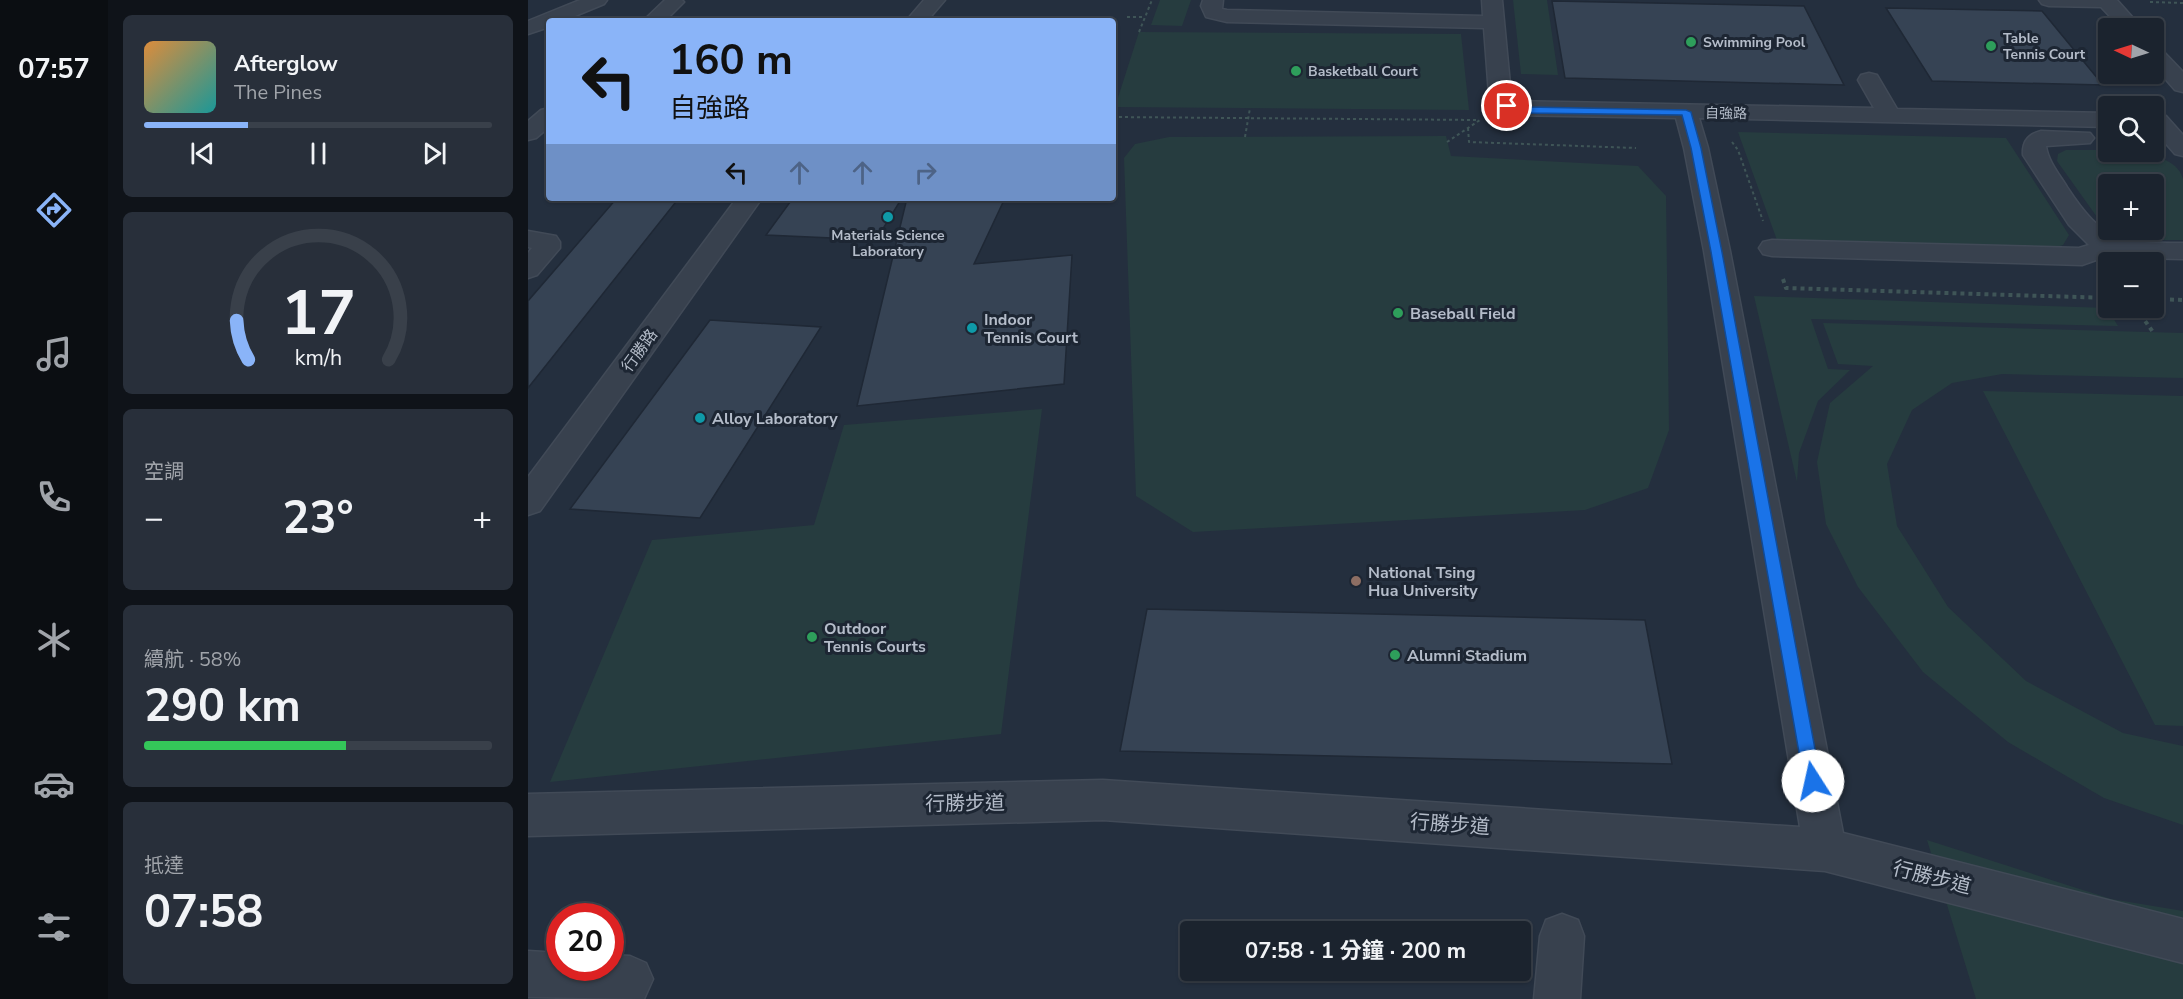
<!DOCTYPE html>
<html lang="zh-TW">
<meta charset="utf-8">
<style>
body{margin:0;font-family:"Nunito Sans","Noto Sans TC",sans-serif;background:#282f3a;color:#f1f3f6;height:100vh;display:flex;flex-direction:column;font-size:22px;white-space:nowrap}
*{box-sizing:border-box;margin:0}
p{font-size:20px;color:#a0a4aa}
.icon{flex:none;width:33px;height:33px;fill:none;stroke:currentColor;stroke-width:2;stroke-linecap:round;stroke-linejoin:round}
.map{position:relative;flex:1;overflow:hidden}
.details{display:flex;flex-direction:column;gap:15px;padding:15px;background:#0f1319;width:420px}
.details>*{flex:none}
.guide{position:absolute;left:18px;top:18px;width:570px;height:183px;border-radius:6px;box-shadow:0 2px 4px #0004,0 0 0 2px #39404a;background:#8ab4f8;color:#111;overflow:hidden}
.needle{width:39px;rotate:274deg}
.tools{position:absolute;left:1570px;top:18px;display:grid;gap:12px}
.tools a{display:grid;place-items:center;width:66px;height:66px;border-radius:6px;background:#1b232e;box-shadow:0 2px 4px #0004,0 0 0 2px #39404a;font-size:30px}
.speed{position:absolute;left:18px;top:903px;display:flex;gap:12px;font-size:30px;font-weight:700;text-align:center}
.speed>*{display:grid;place-content:center;width:78px;height:78px;border-radius:50%;background:#1b232e;box-shadow:0 2px 4px #0004,0 0 0 2px #39404a;line-height:1}
.speed .limit{border:9px solid #d22;background:#fff;color:#111}
.pin{position:absolute;display:grid;place-items:center;width:51px;height:51px;color:#fff;margin:-26px;border:3px solid #fff;border-radius:50%;box-shadow:0 2px 6px #0007}
.me{position:absolute;width:66px;margin:-33px;rotate:350deg;stroke-linejoin:round;filter:drop-shadow(0 0 4px #0008)}
.turn{display:flex;align-items:center;gap:21px;height:126px;padding:0 24px;font-size:27px}
.turn .icon{width:78px;height:78px;stroke-width:2.5}
.turn b{display:block;font-size:42px;line-height:51px}
.lanes{display:flex;align-items:center;height:57px;padding:0 24px;background:#0003;justify-content:center;gap:30px;direction:ltr}
.lanes .off{opacity:.35}
.big{font-size:45px;font-weight:700;line-height:1.1}
.details .card{flex:1;display:flex;flex-direction:column;justify-content:center;gap:9px;min-width:0;padding:0 21px;border-radius:9px;background:#282f3a}
.details .dial{align-items:center;gap:0}
.dial svg{height:156px;overflow:visible;fill:none;stroke:#39404a;stroke-width:7;stroke-linecap:round;text-anchor:middle}
.dial text{fill:#f1f3f6;stroke:none}
.song{display:flex;align-items:center;gap:18px}
.cover{width:72px;height:72px;border-radius:9px;background:linear-gradient(135deg,hsl(30 70% 55%),hsl(180 70% 35%))}
.played{height:6px;border-radius:3px;background:linear-gradient(90deg,#8ab4f8 30%,#39404a 30%)}
.keys{display:flex;justify-content:space-around;direction:ltr}
.heat{display:flex;justify-content:space-between;align-items:center;font-size:33px;direction:ltr}
.charge{height:9px;border-radius:4px;background:linear-gradient(90deg,#34c759 58%,#39404a 0)}
.trip{position:absolute;left:652px;top:921px;width:351px;height:60px;border-radius:6px;background:#1b232e;box-shadow:0 2px 4px #0004,0 0 0 2px #39404a;font-weight:700;line-height:60px;text-align:center}
main{display:flex;flex:1;min-height:0}
.tabs{display:flex;flex-direction:column;width:108px;justify-content:space-around;align-items:center;background:#0b0e12;color:#a0a4aa}
.tabs .icon{width:42px;height:42px}
.tabs .current{color:#8ab4f8}
.tabs b{font-size:27px;color:#f1f3f6}
.map>svg:first-child{display:block}
</style>
<main>
<nav class="tabs">
<b>07:57</b>
<svg class="icon current" aria-label="directions" viewBox="0 0 24 24"><path d="M12 3l9 9-9 9-9-9zM9 14v-3h6M13 9l2 2-2 2"/></svg>
<svg class="icon" aria-label="music" viewBox="0 0 24 24"><path d="M9 18V5l10-2v13"/><circle cx="6" cy="18" r="3"/><circle cx="16" cy="16" r="3"/></svg>
<svg class="icon" aria-label="phone" viewBox="0 0 24 24"><path d="M5 4h4l2 5-3 2q2 4 5 5l2-3 5 2v4C11 20 4 13 5 4z"/></svg>
<svg class="icon" aria-label="climate" viewBox="0 0 24 24"><path d="M12 3v18M4 7l16 10M4 17L20 7"/></svg>
<svg class="icon" aria-label="car" viewBox="0 0 24 24"><path d="M5 17H2v-5l4-1 3-4h7l3 4 3 1v5h-3M9 17h6M6 11h13"/><circle cx="7" cy="17" r="2"/><circle cx="17" cy="17" r="2"/></svg>
<svg class="icon" aria-label="filters" viewBox="0 0 24 24"><path d="M4 7h16M4 17h16"/><circle cx="9" cy="7" r="2"/><circle cx="15" cy="17" r="2"/></svg>
</nav>
<section class="details">
<div class="card">
<div class="song"><i class="cover"></i><div><b>Afterglow</b><p>The Pines</p></div></div>
<div class="played"></div>
<div class="keys"><svg class="icon" aria-label="previous" viewBox="0 0 24 24"><path d="M18 5L8 12l10 7zM5 5v14"/></svg><svg class="icon" aria-label="pause" viewBox="0 0 24 24"><path d="M8 5v14M16 5v14"/></svg><svg class="icon" aria-label="next" viewBox="0 0 24 24"><path d="M6 5l10 7-10 7zM19 5v14"/></svg></div>
</div>
<div class="card dial"><svg viewBox="0 0 100 80">
<path d="M14 69A42 42 0 1 1 86 69"/>
<path d="M14 69A42 42 0 0 1 8 49" stroke="#8ab4f8"/>
<text x="50" y="56" font-size="32" font-weight="700">17</text>
<text x="50" y="72" font-size="11">km/h</text>
</svg></div>
<div class="card"><p>空調</p>
<div class="heat"><a>−</a><b class="big">23°</b><a>+</a></div>
</div>
<div class="card"><p>續航 · 58%</p><b class="big">290 km</b><div class="charge"></div></div>
<div class="card"><p>抵達</p><b class="big">07:58</b></div>
</section>
<div class="map">
<svg width="1655" height="999" viewBox="0 0 1655 999">
<rect width="100%" height="100%" fill="#242f3e"/>
<!-- green -->
<path fill="#263c3f" d="M632,0h31l-9,26 -31,-1z
M985,0h34l11,75 -37,-1z
M611,32l322,2 8,76 -354,-3z
M1210,132l268,6 63,97 -6,10 -11,4 -274,-6z
M918,136l5,20 187,10 28,30 3,234 -21,58 -63,22 -392,22 -57,-36 -12,-338 11,-14 34,-7z
M1538,150c27,1 109,-6 117,29 0,16 0,44 0,61h-50l-24,-10h45v-46h-45v45l-7,-5 -45,-63 1,-7z
M1226,296l353,12 11,18 -307,-7 17,50 22,1 -32,31 -19,52 -2,29z
M1295,323l360,10v45l-181,-4 -50,9 -40,27 -25,54 10,62 51,81 78,74 97,52 60,13v79l-79,-27 -96,-56 -85,-70 -65,-85 -32,-63 -9,-62 13,-59 43,-37 -35,-2z
M1455,391l200,5v330l-28,-1z
M514,409l-41,325 -451,48 102,-242 162,-15 30,-100z
M1399,840l184,59 72,12v88h-207z"/>
<!-- building -->
<path fill="#364354" stroke="#1f2835" stroke-width="1.5" d="M1024,1l252,5 40,79 -279,-7z
M1358,8l156,3 61,74 -171,-4z
M89,198h62l-151,190v-87z
M265,198h109l-26,42 -110,-5z
M379,198h98l-31,66 98,-9 -8,129 -207,22z
M182,320l111,7 -121,191 -130,-9z
M619,609l498,11 27,144 -552,-13z"/>
<g fill="none" stroke-linecap="round" stroke-linejoin="round">
<defs>
<path id="minor" d="M52,0h27l-3,4 -41,17h-14v6l-21,7v-13z
M137,0h17l2,2 -19,19h-22z
M396,0h21l-18,21h-21z
M675,0h20l-1,9 5,1 256,6 -1,-16h20l9,95 5,6 358,7 -16,-28 3,-5 8,-2 8,2 20,34 212,4v14l-410,-9 9,30 22,103 113,582 340,86v44l-358,-92 -722,-51 -575,16v-42l575,-14 697,47 -96,-576 -20,-103 -8,-30 -160,-3 -17,-4 -10,-16 -5,-67 -257,-6 -21,-5 -5,-11z
M1511,0h78l25,28h-21l-20,-21 -52,-1 -7,-2z
M1626,47l7,2 22,23v20l-8,-2 -21,-24z
M21,108v19l-13,11 -8,2v-19l13,-11z
M1630,114l8,2 17,19v21l-8,-2 -21,-24v-15z
M1513,131l49,2 4,5 -4,5 -44,3c2,15 13,28 21,41 36,55 53,56 116,56v16l-47,-1 -23,-4 -31,11 -310,-9 -9,-2 -4,-6 4,-6 9,-2 307,8 10,-3 -20,-20 -46,-70c-1,-13 5,-21 18,-24z
M209,198h25l-222,313 -12,4v-38z
M0,231l28,5 4,6v6l-23,27 -9,3v-25l4,-5 -4,-1z
M1034,914l16,6 6,16 -4,63h-46l6,-63 6,-16z
M0,951l32,2v15h50v-13l20,1 16,7 7,16 -9,20 -116,-2z"/>
</defs>
<!-- minor casing -->
<use href="#minor" stroke="#414a57" stroke-width="3"/>
<!-- path-far1 -->
<path stroke="#3f5557" stroke-width="2" stroke-dasharray="3 3" stroke-linecap="butt" d="M1622,2l33,1
M599,17h18
M611,32l13,-32
M585,113l2,-6
M585,117l365,3
M940,128l1,14 167,6
M717,137l5,-29
M919,142l33,-22
M1204,142l6,8 25,71"/>
<!-- path -->
<path stroke="#3f5557" stroke-width="4" stroke-dasharray="4 4" stroke-linecap="butt" d="M1255,279l3,9 323,10
M1626,299l29,1
M1608,308l17,24"/>
<!-- minor -->
<use href="#minor" fill="#38414e" fill-rule="evenodd"/>
</g>
<!-- route -->
<path fill="#1a73e8" stroke="#114b97" stroke-width="1.5" d="M979,103l20,4 159,3 5,2 10,36 21,104 99,529 -2,6 -6,3 -6,-3 -3,-6 -93,-529 -20,-104 -9,-33 -155,-2 -23,-5v-4z"/>
<!-- markers -->
<g fill="#2e9e5b" stroke="#1d2633" stroke-width="2">
<circle cx="1163" cy="42" r="6"/>
<circle cx="1463" cy="46" r="6"/>
<circle cx="768" cy="71" r="6"/>
<circle cx="870" cy="313" r="6"/>
<circle cx="284" cy="637" r="6"/>
<circle cx="867" cy="655" r="6"/>
</g>
<g fill="#0f9aa8" stroke="#1d2633" stroke-width="2">
<circle cx="360" cy="217" r="6"/>
<circle cx="444" cy="328" r="6"/>
<circle cx="172" cy="418" r="6"/>
</g>
<circle fill="#8d6e63" stroke="#1d2633" stroke-width="2" cx="828" cy="581" r="6"/>
<g text-anchor="middle" stroke-width="6" stroke-linejoin="round" paint-order="stroke">
<!-- far-poi labels -->
<g font-size="14" font-weight="bold" fill="#b4bcc9" stroke="#1d2633" text-anchor="start">
<text x="1475" y="43">Table<tspan x="1475" dy="16">Tennis Court</tspan></text>
<text x="1175" y="47">Swimming Pool</text>
<text x="780" y="76">Basketball Court</text>
<text x="360" y="240" text-anchor="middle">Materials Science<tspan x="360" dy="16">Laboratory</tspan></text>
</g>
<!-- far-street labels -->
<g font-size="14" fill="#b4bcc9" stroke="#1d2633">
<text transform="translate(1198 113) rotate(1)" y="5">自強路</text>
</g>
<!-- poi labels -->
<g font-size="16" font-weight="bold" fill="#b4bcc9" stroke="#1d2633" text-anchor="start">
<text x="882" y="319">Baseball Field</text>
<text x="456" y="325">Indoor<tspan x="456" dy="18">Tennis Court</tspan></text>
<text x="184" y="424">Alloy Laboratory</text>
<text x="840" y="578">National Tsing<tspan x="840" dy="18">Hua University</tspan></text>
<text x="296" y="634">Outdoor<tspan x="296" dy="18">Tennis Courts</tspan></text>
<text x="879" y="661">Alumni Stadium</text>
</g>
<!-- street labels -->
<g font-size="16" fill="#b4bcc9" stroke="#1d2633">
<text transform="translate(111 350) rotate(-54)" y="6">行勝路</text>
</g>
<!-- near-street labels -->
<g font-size="20" fill="#b4bcc9" stroke="#1d2633">
<text transform="translate(437 803) rotate(-1)" y="7">行勝步道</text>
<text transform="translate(922 824) rotate(4)" y="7">行勝步道</text>
<text transform="translate(1404 877) rotate(14)" y="7">行勝步道</text>
</g>
</g>
</svg>
<div class="tools">
<a><svg class="needle" viewBox="-14 -14 28 28"><path d="M0-13l5 13h-10z" fill="#e53935"/><path d="M0 13l5-13h-10z" fill="#a0a4aa"/></svg></a>
<a><svg class="icon" aria-label="search" viewBox="0 0 24 24"><circle cx="10" cy="10" r="6"/><path d="M15 15l6 6"/></svg></a>
<a>+</a>
<a>−</a>
</div>
<div class="speed"><div class="limit">20</div></div>
<div class="pin" style="left:979px;top:106px;background:#d93025"><svg class="icon" aria-label="arrive" viewBox="0 0 24 24"><path d="M6 21V4h12l-3 4 3 4H6"/></svg></div>
<svg class="me" style="left:1285px;top:781px" viewBox="-20 -20 40 40"><circle r="19" fill="#fff"/><path d="M0-13L10 11 0 6-10 11z" fill="#1a73e8"/></svg>
<div class="trip">07:58 · 1 分鐘 · 200 m</div>
<div class="guide">
<div class="turn"><svg class="icon" aria-label="left" viewBox="0 0 24 24"><path d="M17 20v-9H6M10 6l-5 5 5 5"/></svg><div><b>160 m</b>自強路</div></div>
<div class="lanes"><svg class="icon" aria-label="left" viewBox="0 0 24 24"><path d="M17 20v-9H6M10 6l-5 5 5 5"/></svg><svg class="icon off" aria-label="ahead" viewBox="0 0 24 24"><path d="M12 20V5M6 11l6-6 6 6"/></svg><svg class="icon off" aria-label="ahead" viewBox="0 0 24 24"><path d="M12 20V5M6 11l6-6 6 6"/></svg><svg class="icon off" aria-label="right" viewBox="0 0 24 24"><path d="M7 20v-9h11M14 6l5 5-5 5"/></svg></div>
</div>
</div>
</main>
